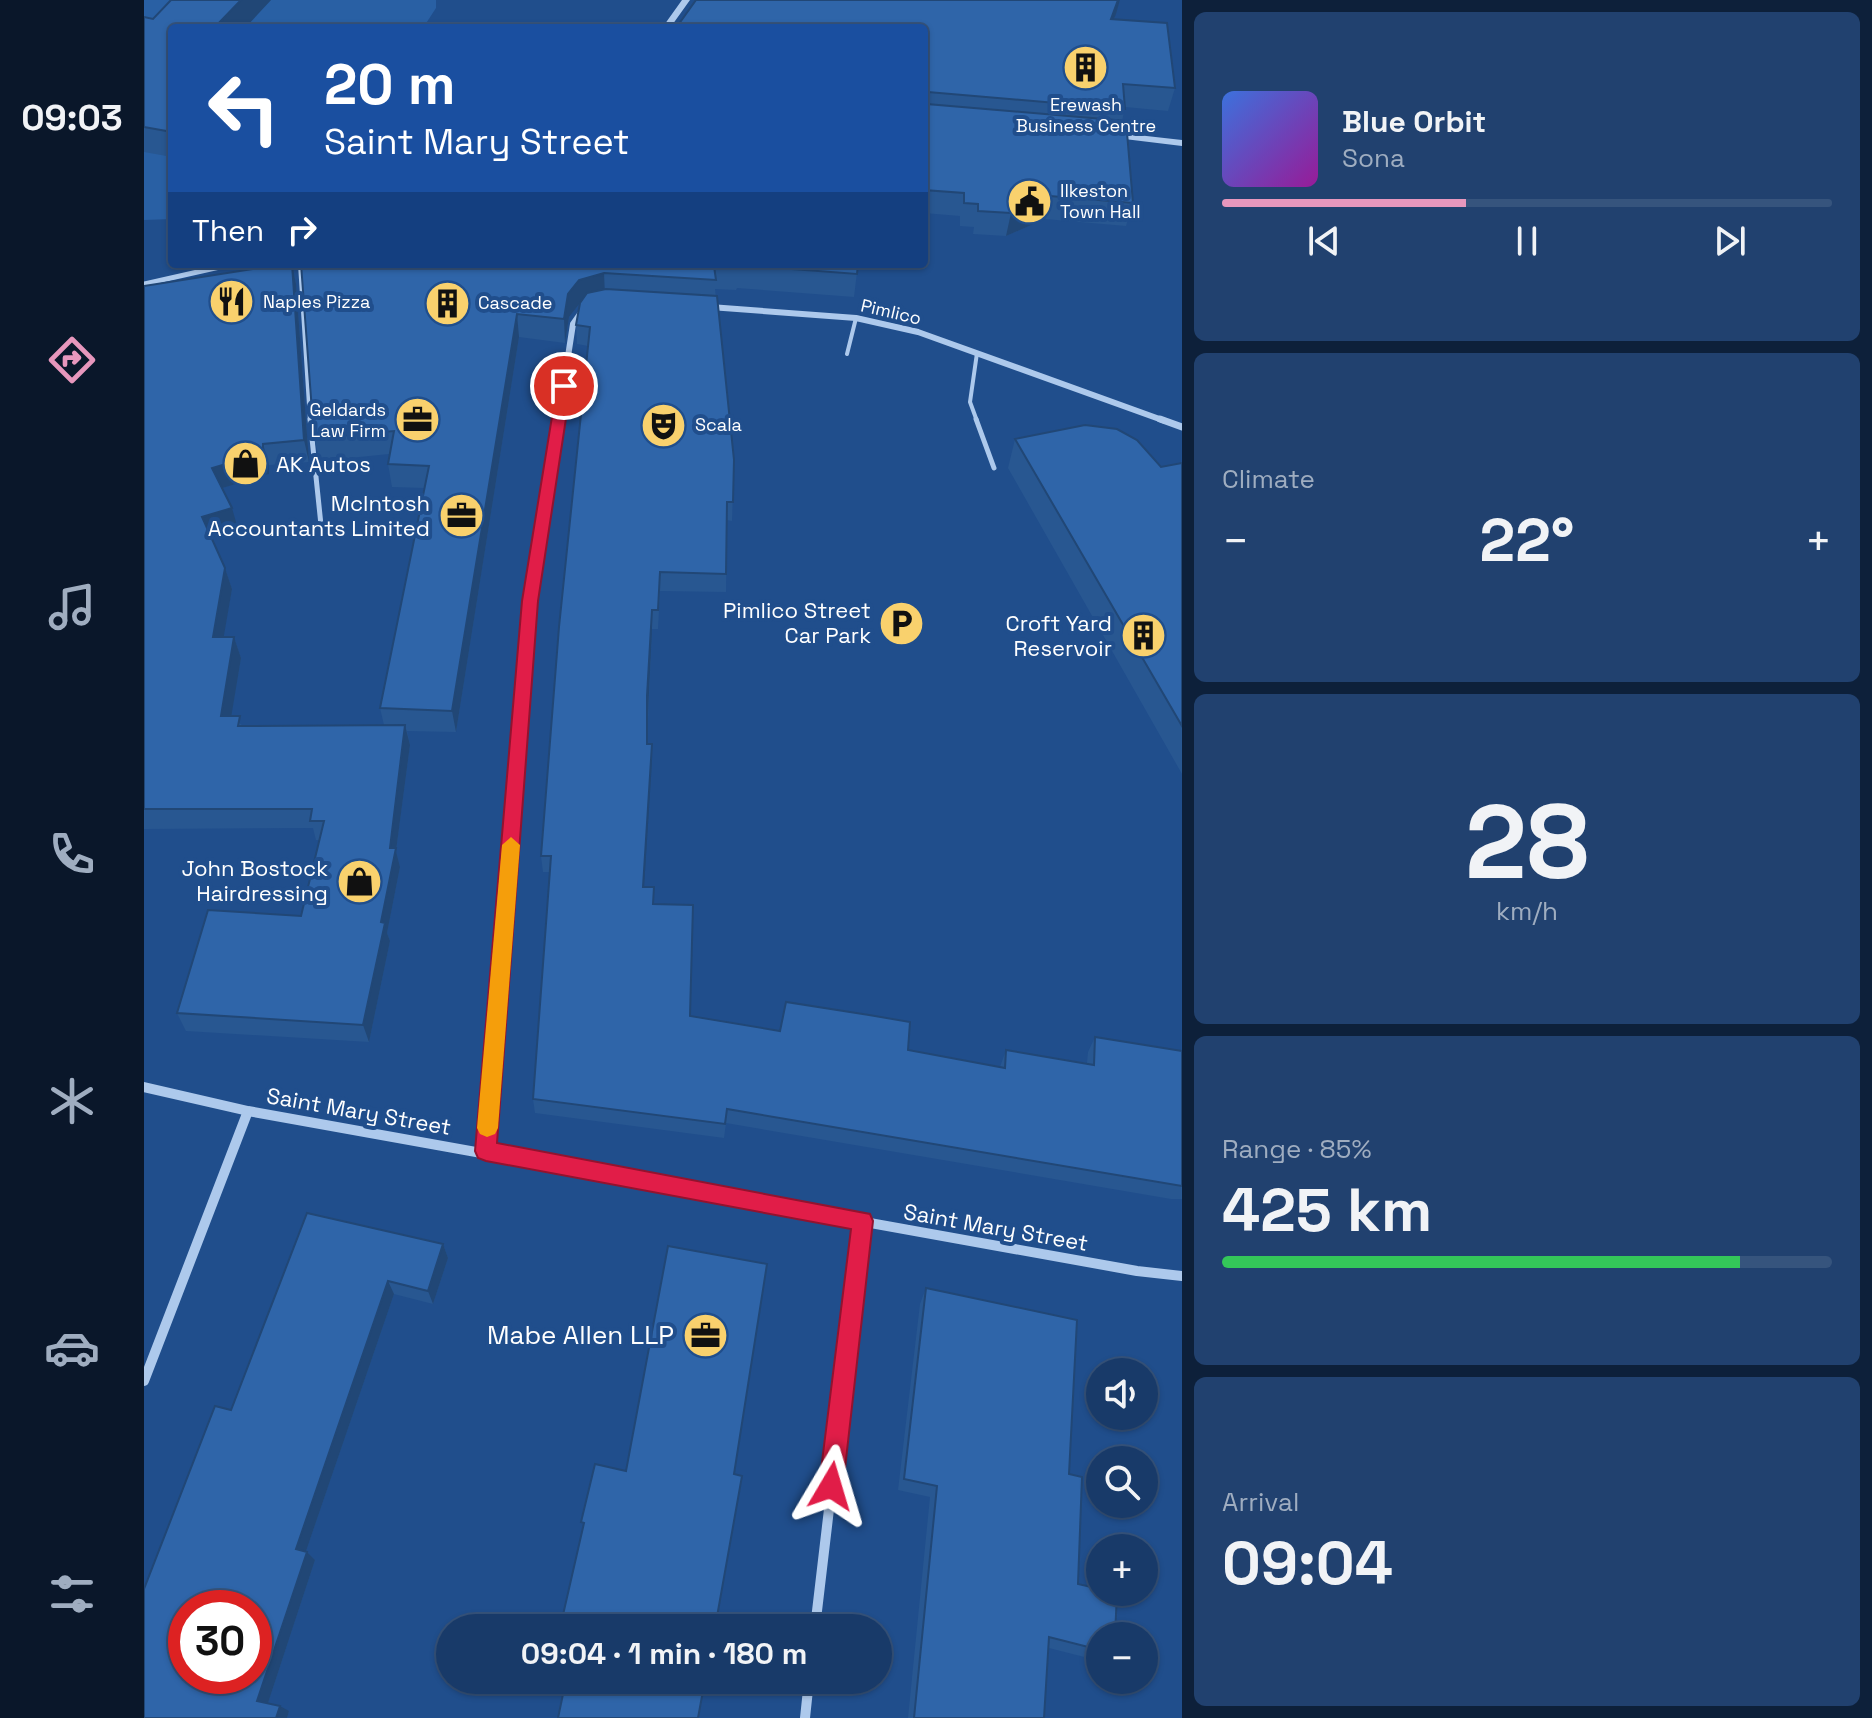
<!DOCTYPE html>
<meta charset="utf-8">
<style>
body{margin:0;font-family:"Space Grotesk",sans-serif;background:#21416f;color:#f1f3f6;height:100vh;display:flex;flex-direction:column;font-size:30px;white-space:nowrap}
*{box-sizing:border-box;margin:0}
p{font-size:26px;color:#9fadc0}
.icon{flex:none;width:44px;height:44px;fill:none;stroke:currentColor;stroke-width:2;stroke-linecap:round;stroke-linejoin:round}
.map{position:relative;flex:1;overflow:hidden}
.side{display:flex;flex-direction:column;gap:12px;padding:12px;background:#0d203a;width:690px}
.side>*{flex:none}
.guide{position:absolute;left:24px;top:24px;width:760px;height:244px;border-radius:8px;box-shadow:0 2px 6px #0004,0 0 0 2px #36547d;background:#1a4fa0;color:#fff;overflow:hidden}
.buttons{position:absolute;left:942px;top:1358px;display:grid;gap:16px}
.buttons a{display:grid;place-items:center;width:72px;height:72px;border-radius:50%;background:#183a69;box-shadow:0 2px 6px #0004,0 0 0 2px #36547d;font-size:40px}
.speed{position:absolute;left:24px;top:1590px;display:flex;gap:16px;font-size:40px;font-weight:700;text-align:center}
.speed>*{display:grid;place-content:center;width:104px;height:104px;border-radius:50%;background:#183a69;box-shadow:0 2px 6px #0004,0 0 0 2px #36547d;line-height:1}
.speed .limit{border:12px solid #d22;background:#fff;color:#111}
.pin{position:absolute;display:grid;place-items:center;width:68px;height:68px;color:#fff;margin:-34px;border:4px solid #fff;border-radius:50%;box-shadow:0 2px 8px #0007}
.me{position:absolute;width:88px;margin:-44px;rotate:7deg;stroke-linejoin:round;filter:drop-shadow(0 0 6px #0008)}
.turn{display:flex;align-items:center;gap:28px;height:168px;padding:0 24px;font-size:36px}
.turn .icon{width:104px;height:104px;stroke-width:2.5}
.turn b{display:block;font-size:56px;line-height:68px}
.then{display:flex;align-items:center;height:76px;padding:0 24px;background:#0003;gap:16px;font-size:30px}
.big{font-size:60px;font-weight:700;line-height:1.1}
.side .widget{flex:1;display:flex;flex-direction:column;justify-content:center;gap:12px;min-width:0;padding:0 28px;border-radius:12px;background:#21416f}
.side .dial{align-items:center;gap:0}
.dial b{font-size:104px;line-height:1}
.song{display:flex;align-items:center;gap:24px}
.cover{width:96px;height:96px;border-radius:12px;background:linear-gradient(135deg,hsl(220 70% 55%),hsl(300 70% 35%))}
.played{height:8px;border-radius:4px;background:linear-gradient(90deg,#e797bd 40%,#36547d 40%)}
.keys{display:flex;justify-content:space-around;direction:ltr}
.heat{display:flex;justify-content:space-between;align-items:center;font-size:44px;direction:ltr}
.charge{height:12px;border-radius:6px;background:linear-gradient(90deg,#34c759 85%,#36547d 0)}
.trip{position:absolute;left:292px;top:1614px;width:456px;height:80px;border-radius:40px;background:#183a69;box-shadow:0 2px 6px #0004,0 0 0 2px #36547d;font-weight:700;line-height:80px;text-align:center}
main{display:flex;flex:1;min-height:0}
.tabs{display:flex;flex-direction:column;width:144px;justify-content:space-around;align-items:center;background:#0a172a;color:#9fadc0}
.tabs .icon{width:56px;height:56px}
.tabs .active{color:#e797bd}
.tabs b{font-size:36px;color:#f1f3f6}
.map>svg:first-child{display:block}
</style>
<main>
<nav class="tabs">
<b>09:03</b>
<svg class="icon active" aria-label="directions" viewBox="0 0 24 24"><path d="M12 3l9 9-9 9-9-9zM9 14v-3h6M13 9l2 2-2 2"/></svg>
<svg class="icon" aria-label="music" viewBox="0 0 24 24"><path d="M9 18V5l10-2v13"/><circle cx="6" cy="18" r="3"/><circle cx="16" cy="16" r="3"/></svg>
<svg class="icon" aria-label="phone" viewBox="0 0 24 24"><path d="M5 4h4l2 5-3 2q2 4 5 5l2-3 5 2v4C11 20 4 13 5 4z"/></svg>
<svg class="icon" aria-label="climate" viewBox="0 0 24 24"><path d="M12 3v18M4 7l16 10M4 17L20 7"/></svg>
<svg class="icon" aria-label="car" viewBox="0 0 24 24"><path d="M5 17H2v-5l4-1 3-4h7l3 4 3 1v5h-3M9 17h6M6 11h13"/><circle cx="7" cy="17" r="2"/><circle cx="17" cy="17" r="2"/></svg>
<svg class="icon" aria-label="filters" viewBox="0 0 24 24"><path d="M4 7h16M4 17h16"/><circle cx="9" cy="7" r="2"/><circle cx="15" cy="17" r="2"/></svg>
</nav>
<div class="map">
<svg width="1038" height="1718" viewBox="0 0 1038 1718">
<rect width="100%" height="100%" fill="#204e8c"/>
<!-- green -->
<path fill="#2960a4" d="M0,0h292v8l-13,20h-251v191l-28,1z"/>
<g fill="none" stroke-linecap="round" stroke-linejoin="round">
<!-- service-far1 -->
<path stroke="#adc9ec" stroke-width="4" d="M156,264l10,157
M703,354l9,-36
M833,421l-7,-19 7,-49"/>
<!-- service -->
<path stroke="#adc9ec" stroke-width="5" d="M166,419l11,106
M832,419l18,49"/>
<!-- pedestrian -->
<path stroke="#adc9ec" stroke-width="5" d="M0,284l89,-20"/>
<!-- minor-far2 -->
<path stroke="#adc9ec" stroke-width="6" d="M566,307l146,11 62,14 247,89
M414,421l15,-97 12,-17"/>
<!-- minor-far1 -->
<path stroke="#adc9ec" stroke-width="7" d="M1016,419l22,8
M356,979l30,-378 28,-182"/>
<!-- minor -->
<path stroke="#adc9ec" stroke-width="10" d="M0,1087l104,24 889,160 45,5
M342,1151l14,-174
M0,1381l104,-270
M671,1628l48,-407
M661,1718l4,-38"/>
<!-- tertiary -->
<path fill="#adc9ec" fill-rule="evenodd" d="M538,0h8l-20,28h-8z
M967,132l71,8v6l-74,-9v-4z"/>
</g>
<!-- wall -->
<path fill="#285791" d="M27,0h100l-26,28h-73v129l-28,-5v-135l9,2z
M552,0h424l-6,19 61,69 -7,23 -43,-4 -3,14 11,82 -7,23 -81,-7 -39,17 -33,-2 1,-7 -14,-1v-10l-36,-3v-185z
M148,264l4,20 13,178 -40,3v9l-47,14 16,41 -27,8 14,31 7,21 -9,48h11l7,21 -10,58 12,10 141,-1 -4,-17 44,-220 -32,-1 -4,-23 1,-10 -69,7 -6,-23 -13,-174h557l-4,33 -117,-9 -1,2 -21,-1 19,171 -2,61 -5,-1 -1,72 -66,-1 -2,38h-6l-5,115 5,17 -8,126 10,17 36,112 218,34 92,17 6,-17 81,13 1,-11 7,-15 87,14v148h-11l-445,-76 -2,15 -189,-25 -2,-14 17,-227h-7l-2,-16 47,-510 -11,-2 -1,-19 3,-21 -10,13 -4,26 -46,-6 -63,395 -49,-1 3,14 -14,106 4,16 -13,66 3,8 -21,101 -183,-11 -9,-18 124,-97 18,-76h-3l-3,-12 -169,1v-543z
M871,439l146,28 21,-4v311l-174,-306z
M163,1213l136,31 5,14 -15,46 -39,-10 -88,257 9,9 -47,143 21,8 -2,7h-143l87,-308z
M782,1288l143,186 9,110 22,52v25l-51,-13 -5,70h-136l22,-221 -32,-7 22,-186z"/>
<!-- shaded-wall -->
<path fill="#214776" d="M97,0h30l-26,28h-31z
M974,0h2l-4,14 -11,27 6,-22z
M906,196l-5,23 -39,17 5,-23z
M148,264l4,20 13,178 -5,-22z
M460,273l1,23 -25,7 -11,14 -4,26 -1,-24 4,-25 11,-14z
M373,314l2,23 -63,395 -4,-21z
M119,444l6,21v9l-50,15 -7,-21z
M88,508l6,21 -29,9 -7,-21z
M81,568l7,21 -12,69 -7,-21z
M508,610v19l-4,85 -1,-18z
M90,637l7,21 -13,78 -7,-20z
M261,725l5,20 -14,106 4,16 -13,66 3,8 -21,101 -6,-17 18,-103z
M508,744v17l-9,142v-16z
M299,1244l5,14 -15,46 -5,-13z
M244,1281l6,13 -90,263 -8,-8z
M163,1552l8,8 -48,146 -10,-5z
M136,1706l9,5 -2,7h-11z"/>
<!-- building -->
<path fill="#2f65a9" stroke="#214776" stroke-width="2" fill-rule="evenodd" d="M27,0h70l-27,28h-42v104l-28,-5v-110l9,2z
M552,0h422l-7,19 56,4 8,65 -52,-4 2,25 -197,-17 -4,3 3,9 199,17 7,82 -83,-7 -39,17 -33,-2v-7l-14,-1v-10l-40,-3v-162h-248z
M141,264h7l12,176 -41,4v9l-51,15 20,40 -30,9 23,51 -12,69h21l-13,79h19l-2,10 167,-1 -15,123h6l-15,74 4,1 -22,102 -186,-12 31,-103 93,6 23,-95h-14l2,-12h-168v-523z
M157,264h557l-1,10 -119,-9 -1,2 -23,-1 2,14 -112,-7 -25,7 -11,14 -4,25 -47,-5 -65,397 -72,-3 49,-242 -41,-2 6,-33 -80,7z
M462,289l111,7 17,164 -1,42h-6l-1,72 -66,-2 -2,38h-6l-5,86v48h5l-9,143h11l-1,17 40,1 -3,111 90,15 6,-29 83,13 41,7 -2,28 97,18 1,-18 88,15 1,-28 87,14v135l-455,-77 -2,15 -192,-25 18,-243h-10l18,-229 31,-300 -14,-2 4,-22 7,-10z
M941,425l32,4 20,11 24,27 21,-4v263l-167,-287z
M163,1213l136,31 -15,47 -40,-10 -92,268 11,3 -50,149 23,5 -4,12h-132v-129l71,-183 16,4zM42,1608h68v68h-68z
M524,1246l99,18 -33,210 8,2 -27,152h-155l24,-105 -3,-1 14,-58 31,7z
M782,1288l151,32 -8,154 13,3 -4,107 22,5v3l17,1 -2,43h-15v14l-51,-13 -5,81h-130l23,-232 -33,-7z
M422,1680h139l-7,38h-140z"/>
<!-- route -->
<path fill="#e11d48" stroke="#92132f" stroke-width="2" d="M420,381l7,5 -33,215 -41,542 373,71 3,7 -30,265 -4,8 -8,3 -8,-3 -4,-8 32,-257 -365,-68 -8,-3 -3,-7 47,-550 35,-215z"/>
<!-- slow -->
<path fill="#f59e0b" d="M367,837l9,8 -22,283 -3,6 -8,3 -7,-3 -3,-6 25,-283z"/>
<!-- icons -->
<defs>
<symbol id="building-disc" viewBox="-11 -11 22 22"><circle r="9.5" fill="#f9d16d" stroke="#204e8c"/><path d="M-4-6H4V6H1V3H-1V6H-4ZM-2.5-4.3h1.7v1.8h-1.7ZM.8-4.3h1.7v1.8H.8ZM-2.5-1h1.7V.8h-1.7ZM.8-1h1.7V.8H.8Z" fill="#111"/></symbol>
<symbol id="civic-disc" viewBox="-11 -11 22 22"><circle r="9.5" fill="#f9d16d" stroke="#204e8c"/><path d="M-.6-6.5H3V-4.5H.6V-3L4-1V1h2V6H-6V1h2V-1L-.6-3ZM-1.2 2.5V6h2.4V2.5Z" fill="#111"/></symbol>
<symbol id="restaurant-disc" viewBox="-11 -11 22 22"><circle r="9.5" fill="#f9d16d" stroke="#204e8c"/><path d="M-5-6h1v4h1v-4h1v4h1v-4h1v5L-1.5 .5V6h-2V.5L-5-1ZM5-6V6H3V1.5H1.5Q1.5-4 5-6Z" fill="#111"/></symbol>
<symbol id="office-disc" viewBox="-11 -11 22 22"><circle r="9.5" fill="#f9d16d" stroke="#204e8c"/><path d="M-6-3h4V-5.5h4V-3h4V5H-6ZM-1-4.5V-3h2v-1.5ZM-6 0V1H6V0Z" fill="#111"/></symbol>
<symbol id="theatre-disc" viewBox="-11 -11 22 22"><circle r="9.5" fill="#f9d16d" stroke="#204e8c"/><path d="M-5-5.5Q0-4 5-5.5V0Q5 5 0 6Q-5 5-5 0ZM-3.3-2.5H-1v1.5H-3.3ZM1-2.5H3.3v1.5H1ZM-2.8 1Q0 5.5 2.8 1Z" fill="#111"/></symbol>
<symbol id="shop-disc" viewBox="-11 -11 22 22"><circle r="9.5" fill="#f9d16d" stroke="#204e8c"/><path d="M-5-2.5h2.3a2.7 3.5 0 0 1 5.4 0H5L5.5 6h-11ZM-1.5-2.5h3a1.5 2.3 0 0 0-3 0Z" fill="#111"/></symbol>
<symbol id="parking-disc" viewBox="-11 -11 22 22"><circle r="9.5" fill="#f9d16d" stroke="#204e8c"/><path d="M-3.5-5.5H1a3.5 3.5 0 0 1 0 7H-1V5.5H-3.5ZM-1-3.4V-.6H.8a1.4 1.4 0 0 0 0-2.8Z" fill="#111"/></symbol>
</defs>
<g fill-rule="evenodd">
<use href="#building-disc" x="916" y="42" width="51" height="51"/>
<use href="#civic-disc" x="860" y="176" width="51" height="51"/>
<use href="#restaurant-disc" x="62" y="276" width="51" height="51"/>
<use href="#building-disc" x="278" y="278" width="51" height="51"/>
<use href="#office-disc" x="248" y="394" width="51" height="51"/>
<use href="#theatre-disc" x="494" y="400" width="51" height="51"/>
<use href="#shop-disc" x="76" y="438" width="51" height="51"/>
<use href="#office-disc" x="292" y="490" width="51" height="51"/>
<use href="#parking-disc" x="732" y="598" width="51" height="51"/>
<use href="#building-disc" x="974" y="610" width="51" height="51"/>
<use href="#shop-disc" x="190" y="856" width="51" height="51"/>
<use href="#office-disc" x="536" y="1310" width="51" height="51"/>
</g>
<g text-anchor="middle" stroke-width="8" stroke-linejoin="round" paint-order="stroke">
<!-- far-poi labels -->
<g font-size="18" fill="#fff" stroke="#204e8c" text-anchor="start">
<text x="942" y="111" text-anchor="middle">Erewash<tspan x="942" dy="21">Business Centre</tspan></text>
<text x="916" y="197">Ilkeston<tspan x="916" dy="21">Town Hall</tspan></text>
<text x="119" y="308">Naples Pizza</text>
<text x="334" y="309">Cascade</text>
<text x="242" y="416" text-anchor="end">Geldards<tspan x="242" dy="21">Law Firm</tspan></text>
<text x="551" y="431">Scala</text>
</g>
<!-- far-street labels -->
<g font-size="18" fill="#fff" stroke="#204e8c">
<text transform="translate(747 312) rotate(13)" y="6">Pimlico</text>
</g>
<!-- poi labels -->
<g font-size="22" fill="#fff" stroke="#204e8c" text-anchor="end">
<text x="132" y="472" text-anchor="start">AK Autos</text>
<text x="286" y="511">McIntosh<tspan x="286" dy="25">Accountants Limited</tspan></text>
<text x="727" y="618">Pimlico Street<tspan x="727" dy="25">Car Park</tspan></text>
<text x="968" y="631">Croft Yard<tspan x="968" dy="25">Reservoir</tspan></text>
<text x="184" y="876">John Bostock<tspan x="184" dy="25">Hairdressing</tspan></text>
</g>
<!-- street labels -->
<g font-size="22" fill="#fff" stroke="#204e8c">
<text transform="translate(215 1111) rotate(10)" y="8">Saint Mary Street</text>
<text transform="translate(852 1227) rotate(10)" y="8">Saint Mary Street</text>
</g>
<!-- near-poi labels -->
<g font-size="26" fill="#fff" stroke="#204e8c" text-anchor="end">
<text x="530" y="1344">Mabe Allen LLP</text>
</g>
</g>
</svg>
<div class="buttons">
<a><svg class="icon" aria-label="sound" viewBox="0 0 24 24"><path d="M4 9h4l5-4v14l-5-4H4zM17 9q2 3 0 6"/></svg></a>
<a><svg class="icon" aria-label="search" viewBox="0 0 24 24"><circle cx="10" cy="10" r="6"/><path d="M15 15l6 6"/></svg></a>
<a>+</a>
<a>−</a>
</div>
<div class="speed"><div class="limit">30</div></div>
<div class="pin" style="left:420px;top:386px;background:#d93025"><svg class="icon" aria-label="arrive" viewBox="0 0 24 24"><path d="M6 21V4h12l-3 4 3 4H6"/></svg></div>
<svg class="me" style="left:687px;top:1486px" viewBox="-20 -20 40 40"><path d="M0-17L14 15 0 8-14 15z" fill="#e11d48" stroke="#fff" stroke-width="4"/></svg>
<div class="trip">09:04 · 1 min · 180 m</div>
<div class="guide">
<div class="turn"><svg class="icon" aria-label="left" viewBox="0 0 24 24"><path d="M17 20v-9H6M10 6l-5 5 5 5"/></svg><div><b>20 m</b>Saint Mary Street</div></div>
<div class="then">Then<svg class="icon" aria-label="right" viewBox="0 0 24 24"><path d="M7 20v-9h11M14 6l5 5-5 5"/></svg></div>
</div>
</div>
<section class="side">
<div class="widget">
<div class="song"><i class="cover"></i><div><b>Blue Orbit</b><p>Sona</p></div></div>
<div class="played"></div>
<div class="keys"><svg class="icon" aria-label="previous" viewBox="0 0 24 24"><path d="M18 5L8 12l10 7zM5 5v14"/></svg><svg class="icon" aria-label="pause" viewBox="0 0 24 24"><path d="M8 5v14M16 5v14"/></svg><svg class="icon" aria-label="next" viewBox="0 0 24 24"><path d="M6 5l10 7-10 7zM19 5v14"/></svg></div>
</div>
<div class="widget"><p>Climate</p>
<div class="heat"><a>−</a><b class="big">22°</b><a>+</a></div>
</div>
<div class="widget dial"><b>28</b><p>km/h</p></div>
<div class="widget"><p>Range · 85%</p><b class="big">425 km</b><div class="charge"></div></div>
<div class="widget"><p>Arrival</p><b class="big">09:04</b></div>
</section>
</main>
